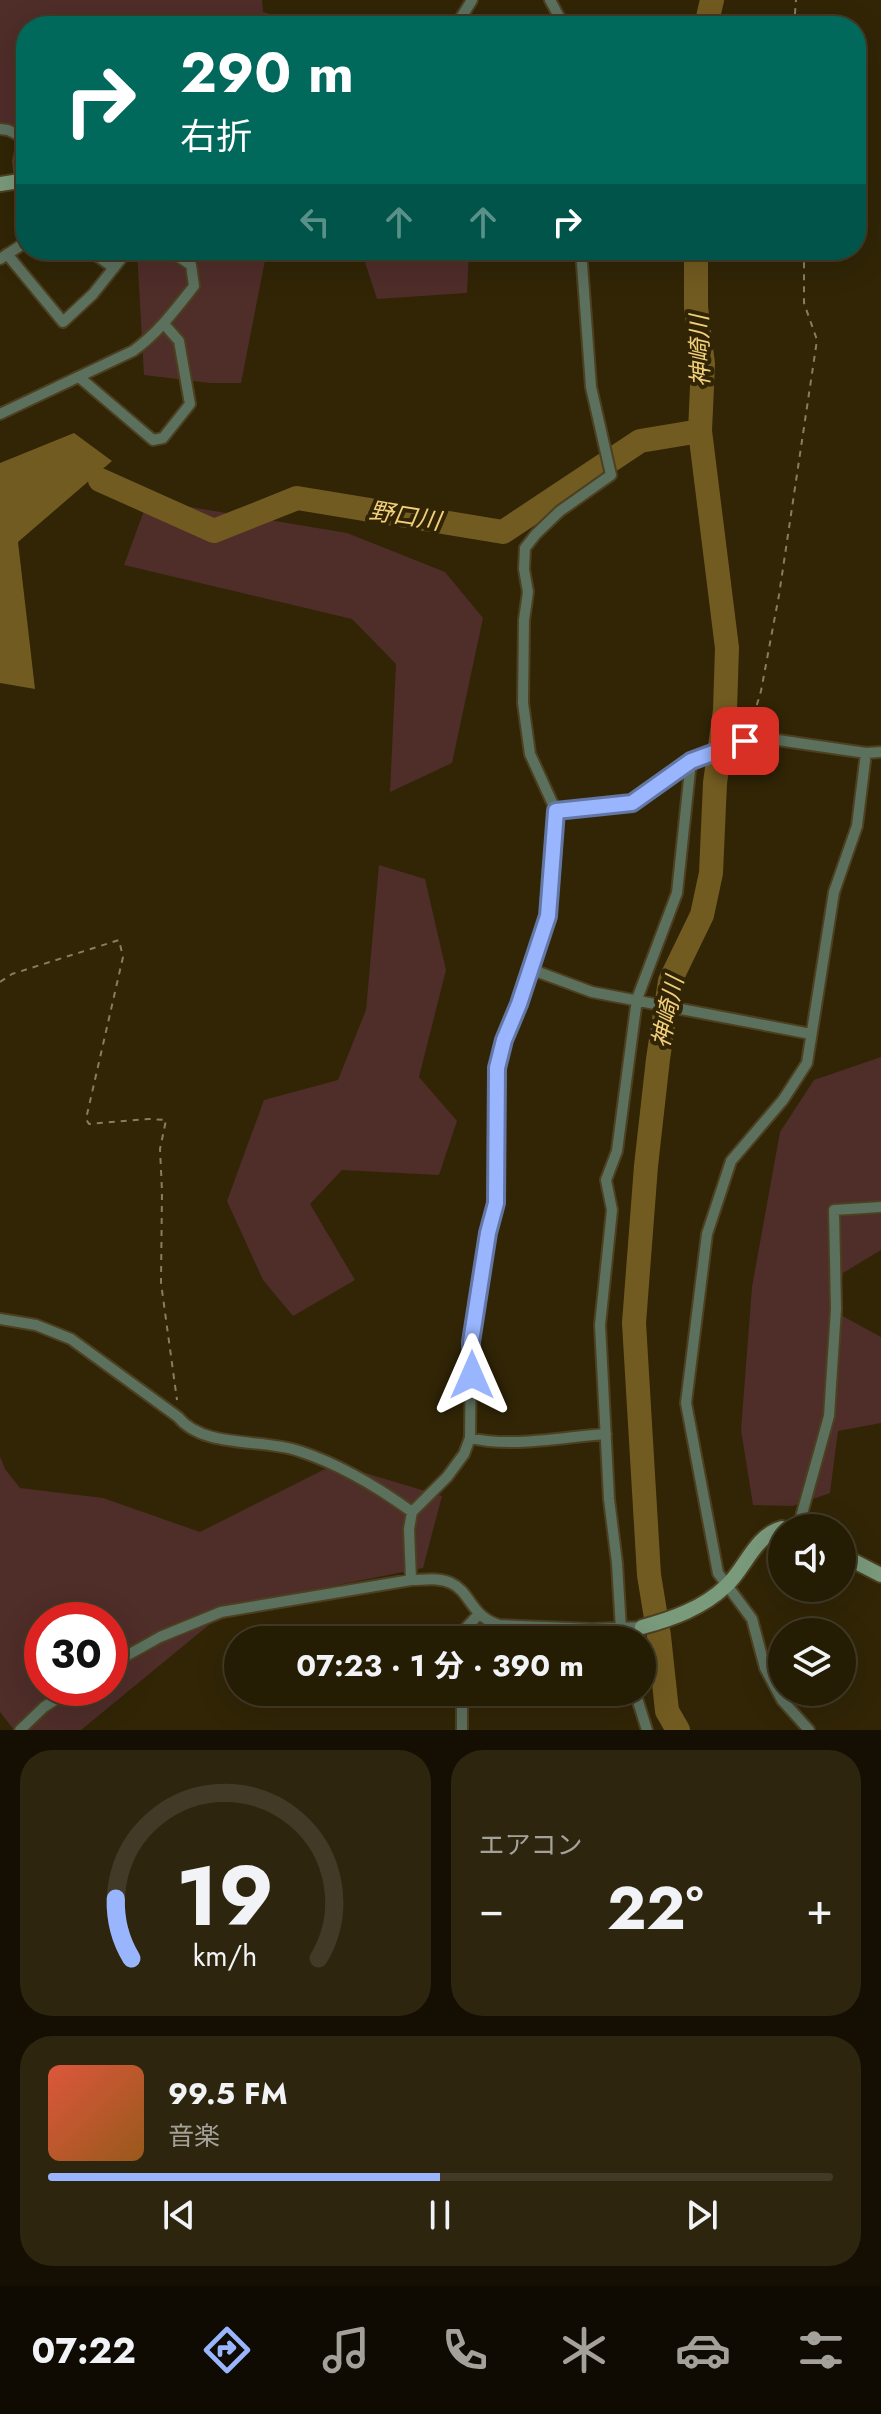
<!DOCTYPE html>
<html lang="ja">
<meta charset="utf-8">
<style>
body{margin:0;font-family:Jost,"Noto Sans JP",sans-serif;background:#2d250e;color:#f1f3f6;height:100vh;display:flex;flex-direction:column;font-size:30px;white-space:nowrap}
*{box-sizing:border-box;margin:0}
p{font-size:26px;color:#a3a19a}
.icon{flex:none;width:44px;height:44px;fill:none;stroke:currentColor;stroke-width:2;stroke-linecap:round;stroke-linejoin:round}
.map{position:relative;height:1730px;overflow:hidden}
.panel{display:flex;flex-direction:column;gap:20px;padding:20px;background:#140f02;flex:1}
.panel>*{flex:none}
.hud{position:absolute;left:16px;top:16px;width:850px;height:244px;border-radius:32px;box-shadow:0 8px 32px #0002,0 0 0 2px #423a26;background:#00695c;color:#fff;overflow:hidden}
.controls{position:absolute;left:768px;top:1514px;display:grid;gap:16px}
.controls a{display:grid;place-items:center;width:88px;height:88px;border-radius:50%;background:#251c04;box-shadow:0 8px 32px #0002,0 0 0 2px #423a26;font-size:40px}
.speed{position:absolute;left:24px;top:1602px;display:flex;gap:16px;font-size:40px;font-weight:700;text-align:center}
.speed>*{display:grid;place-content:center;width:104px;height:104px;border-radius:50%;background:#251c04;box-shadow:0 8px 32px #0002,0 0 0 2px #423a26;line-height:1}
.speed .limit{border:12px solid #d22;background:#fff;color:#111}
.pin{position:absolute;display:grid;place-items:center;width:68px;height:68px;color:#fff;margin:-34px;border-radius:16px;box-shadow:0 4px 12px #0006}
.me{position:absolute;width:88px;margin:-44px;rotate:0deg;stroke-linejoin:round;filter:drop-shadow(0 0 6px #0008)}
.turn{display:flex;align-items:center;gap:28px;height:168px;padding:0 32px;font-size:36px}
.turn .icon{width:104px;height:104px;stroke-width:2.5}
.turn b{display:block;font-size:56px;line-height:68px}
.lanes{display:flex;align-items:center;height:76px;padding:0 32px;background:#0003;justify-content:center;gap:40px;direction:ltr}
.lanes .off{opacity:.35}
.big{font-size:60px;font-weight:700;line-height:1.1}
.panel .card{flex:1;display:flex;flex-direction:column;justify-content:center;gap:12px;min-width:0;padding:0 28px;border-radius:32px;background:#2d250e}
.panel .dial{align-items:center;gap:0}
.dial svg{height:208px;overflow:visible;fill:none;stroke:#423a26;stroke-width:7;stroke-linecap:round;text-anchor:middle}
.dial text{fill:#f1f3f6;stroke:none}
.song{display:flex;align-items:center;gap:24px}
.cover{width:96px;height:96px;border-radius:12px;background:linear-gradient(135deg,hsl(10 70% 55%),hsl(30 70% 35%))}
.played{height:8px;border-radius:4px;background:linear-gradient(90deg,#99b5fd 50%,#423a26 50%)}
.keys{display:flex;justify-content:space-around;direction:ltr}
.heat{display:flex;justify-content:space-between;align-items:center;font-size:44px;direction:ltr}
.panel .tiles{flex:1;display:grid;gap:20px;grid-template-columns:1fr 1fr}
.card:last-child{grid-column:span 2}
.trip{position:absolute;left:224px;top:1626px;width:432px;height:80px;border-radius:40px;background:#251c04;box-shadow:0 8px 32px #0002,0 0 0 2px #423a26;font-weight:700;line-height:80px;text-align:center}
.tabs{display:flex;height:128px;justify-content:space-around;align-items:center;background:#0f0b02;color:#a3a19a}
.tabs .icon{width:56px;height:56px}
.tabs .on{color:#99b5fd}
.tabs b{font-size:36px;color:#f1f3f6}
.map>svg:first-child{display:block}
</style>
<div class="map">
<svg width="881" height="1730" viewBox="0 0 881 1730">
<rect width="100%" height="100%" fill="#312506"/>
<!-- green -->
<path fill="#4f2d29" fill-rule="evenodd" d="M0,0h262l1,12 45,14h-282v114l-26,-11z
M137,250h130l-26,133h-31l-66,-8z
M361,250h108l-2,43 -90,6z
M148,500l199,33 98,39 38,46 -31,145 -62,29 6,-128 -44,-45 -228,-54z
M379,865l46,14 21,91 -27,107 38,44 -18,54 -97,-5 -32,34 45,76 -62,36 -30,-36 -36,-79 37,-101 74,-20 28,-70z
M881,1057v193l-38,23 -6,40 44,24v86l-43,8 -8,62 -37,13 -40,-1 -12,-75 11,-143 28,-155 34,-52z
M0,1456l5,13 15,19 83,10 97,34 135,-68 107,32 -19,72 -140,28 -73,28 -129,106h-67l-14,-18zM42,1620h68v68h-68z"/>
<!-- water -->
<path fill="#725b20" d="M74,433l38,28 -94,81 17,147 -35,-6v-220z"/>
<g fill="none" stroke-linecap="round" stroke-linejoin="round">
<!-- river -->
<path stroke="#725b20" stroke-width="24" d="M706,26l6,-26
M100,480l114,51 83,-33 206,34 137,-91 60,-10
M678,1730l-11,-19 -8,-75 -10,-61 -15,-252 12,-157 12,-107 12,-78 32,-66 9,-42 4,-90 10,-73 2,-62 -27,-217 3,-67 -7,-57v-57"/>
<defs>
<path id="street" d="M550,0l14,26
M452,26l7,-5 13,-21
M0,129l8,1 15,7
M21,181l-2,-20 7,-31
M89,250l25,18
M7,254l56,68 30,-28 35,-44
M0,259l26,-17
M79,377l74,63 10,-2 27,-34 -11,-63 -15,-17
M0,414l133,-63c25,-18 42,-41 61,-65l-3,-21 -22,-15
M556,811l76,-8 59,-42 54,-20 19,-3 102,15 15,-1
M530,969l62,23 219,42
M0,1319l36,6 35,14 107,78c26,32 84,21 121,34 40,13 80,37 113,61
M470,1438c43,10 92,-1 136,-4
M798,1528l31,-112 7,-107 -2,-99 47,-3
M411,1580l-2,-51 3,-17 35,-35 17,-23 6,-16 1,-96 17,-109 8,-30 1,-135 7,-28 15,-36 29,-88 8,-105 -26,-57 -7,-51 1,-83 4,-28 -4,-23 1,-21 11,-14 24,-23 51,-36 -20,-88 -10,-137
M621,1630l-4,-67 -8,-64 -9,-174 12,-115 -6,-30 11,-29 20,-152 40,-106 14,-132
M464,1640l2,-12 13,-14
M110,1665l50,-28 61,-25 190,-32c13,0 28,-3 40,3 20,9 19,33 48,42l93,4 50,-2
M635,1692l12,38
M20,1730l24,-23 29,-19
M462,1730v-38
M809,1730l-27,-30 -17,-32 -13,-49 -34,-46 -32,-170 21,-169 24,-73 52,-61 24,-37 27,-171 23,-66 9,-73"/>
<path id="secondary" d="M0,184l26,-4
M842,1555l39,20
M642,1627c30,-8 61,-19 84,-41 19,-17 29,-51 56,-58"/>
</defs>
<!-- street casing -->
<use href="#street" stroke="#4c4021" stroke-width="14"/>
<!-- secondary casing -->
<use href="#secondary" stroke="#4c4021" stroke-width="18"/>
<!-- path -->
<path stroke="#897d5e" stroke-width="2" stroke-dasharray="6 6" stroke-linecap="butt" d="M794,26l2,-26
M750,728l11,-37 18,-96 38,-255 -13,-37v-53
M0,982l12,-8 107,-34 4,17 -37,162 3,5 60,-5 17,1 -6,29 2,42 -1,92 16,117"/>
<!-- street -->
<use href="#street" stroke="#5c705e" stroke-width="10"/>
<!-- secondary -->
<use href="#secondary" stroke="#7a9a7c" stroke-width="14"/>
</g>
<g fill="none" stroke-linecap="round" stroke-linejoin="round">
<defs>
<path id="route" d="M472,1375l-1,-33 17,-109 8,-30 1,-135 7,-28 15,-36 29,-88 8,-105 76,-8 59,-42 54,-20"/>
</defs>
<!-- route casing -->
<use href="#route" stroke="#6376a4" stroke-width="20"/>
<!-- route -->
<use href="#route" stroke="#99b5fd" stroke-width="14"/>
</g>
<g text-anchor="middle" stroke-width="8" stroke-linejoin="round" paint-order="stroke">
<!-- water labels -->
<g font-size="24" font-style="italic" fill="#f2cf7a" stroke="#312506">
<text transform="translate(700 351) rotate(-91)" y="8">神崎川</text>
<text transform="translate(405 516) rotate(9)" y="8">野口川</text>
<text transform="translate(668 1012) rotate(-78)" y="8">神崎川</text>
</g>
</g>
</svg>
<div class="controls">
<a><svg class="icon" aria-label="sound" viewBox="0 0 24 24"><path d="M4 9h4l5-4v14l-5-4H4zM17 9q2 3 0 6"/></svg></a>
<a><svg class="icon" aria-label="layers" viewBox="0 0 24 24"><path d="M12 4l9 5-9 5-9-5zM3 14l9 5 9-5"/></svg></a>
</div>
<div class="speed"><div class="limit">30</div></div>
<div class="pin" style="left:745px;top:741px;background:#d93025"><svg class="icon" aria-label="arrive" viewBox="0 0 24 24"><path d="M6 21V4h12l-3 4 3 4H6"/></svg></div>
<svg class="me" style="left:472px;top:1375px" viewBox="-20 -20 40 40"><path d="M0-17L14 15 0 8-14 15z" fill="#99b5fd" stroke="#fff" stroke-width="4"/></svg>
<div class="trip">07:23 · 1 分 · 390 m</div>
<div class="hud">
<div class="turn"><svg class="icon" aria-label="right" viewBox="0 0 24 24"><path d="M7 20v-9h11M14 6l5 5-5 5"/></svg><div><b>290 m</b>右折</div></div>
<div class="lanes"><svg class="icon off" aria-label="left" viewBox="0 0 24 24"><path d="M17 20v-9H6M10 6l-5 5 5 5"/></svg><svg class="icon off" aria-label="ahead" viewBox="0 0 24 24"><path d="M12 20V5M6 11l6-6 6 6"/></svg><svg class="icon off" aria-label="ahead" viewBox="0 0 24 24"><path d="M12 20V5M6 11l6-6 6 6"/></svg><svg class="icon" aria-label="right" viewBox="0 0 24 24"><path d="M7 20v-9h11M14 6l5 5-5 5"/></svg></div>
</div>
</div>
<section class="panel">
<div class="tiles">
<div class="card dial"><svg viewBox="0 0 100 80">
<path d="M14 69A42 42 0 1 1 86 69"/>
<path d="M14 69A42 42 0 0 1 8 46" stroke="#99b5fd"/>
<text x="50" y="56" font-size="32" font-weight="700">19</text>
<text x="50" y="72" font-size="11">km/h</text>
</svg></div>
<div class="card"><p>エアコン</p>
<div class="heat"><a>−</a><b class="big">22°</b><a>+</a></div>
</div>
<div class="card">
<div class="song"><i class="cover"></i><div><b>99.5 FM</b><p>音楽</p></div></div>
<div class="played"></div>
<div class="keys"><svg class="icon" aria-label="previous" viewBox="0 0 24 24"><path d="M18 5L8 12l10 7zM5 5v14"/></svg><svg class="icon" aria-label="pause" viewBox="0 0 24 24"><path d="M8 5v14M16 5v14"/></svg><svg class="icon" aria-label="next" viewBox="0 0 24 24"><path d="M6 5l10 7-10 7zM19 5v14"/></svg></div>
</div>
</div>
</section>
<nav class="tabs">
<b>07:22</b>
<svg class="icon on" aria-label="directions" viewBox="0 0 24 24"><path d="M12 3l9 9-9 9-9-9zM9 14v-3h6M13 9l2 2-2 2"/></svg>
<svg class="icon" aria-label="music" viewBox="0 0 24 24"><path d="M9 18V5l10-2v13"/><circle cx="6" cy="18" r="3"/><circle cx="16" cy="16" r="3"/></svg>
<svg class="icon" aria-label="phone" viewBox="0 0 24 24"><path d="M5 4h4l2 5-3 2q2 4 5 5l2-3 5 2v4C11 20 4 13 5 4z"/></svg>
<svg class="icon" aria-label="climate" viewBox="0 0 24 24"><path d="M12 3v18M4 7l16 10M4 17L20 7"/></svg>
<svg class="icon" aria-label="car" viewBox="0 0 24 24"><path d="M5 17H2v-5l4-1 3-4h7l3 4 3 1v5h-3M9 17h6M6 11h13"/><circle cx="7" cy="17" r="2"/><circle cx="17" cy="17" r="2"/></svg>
<svg class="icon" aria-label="filters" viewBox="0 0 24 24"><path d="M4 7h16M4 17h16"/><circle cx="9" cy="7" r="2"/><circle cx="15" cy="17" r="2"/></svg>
</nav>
